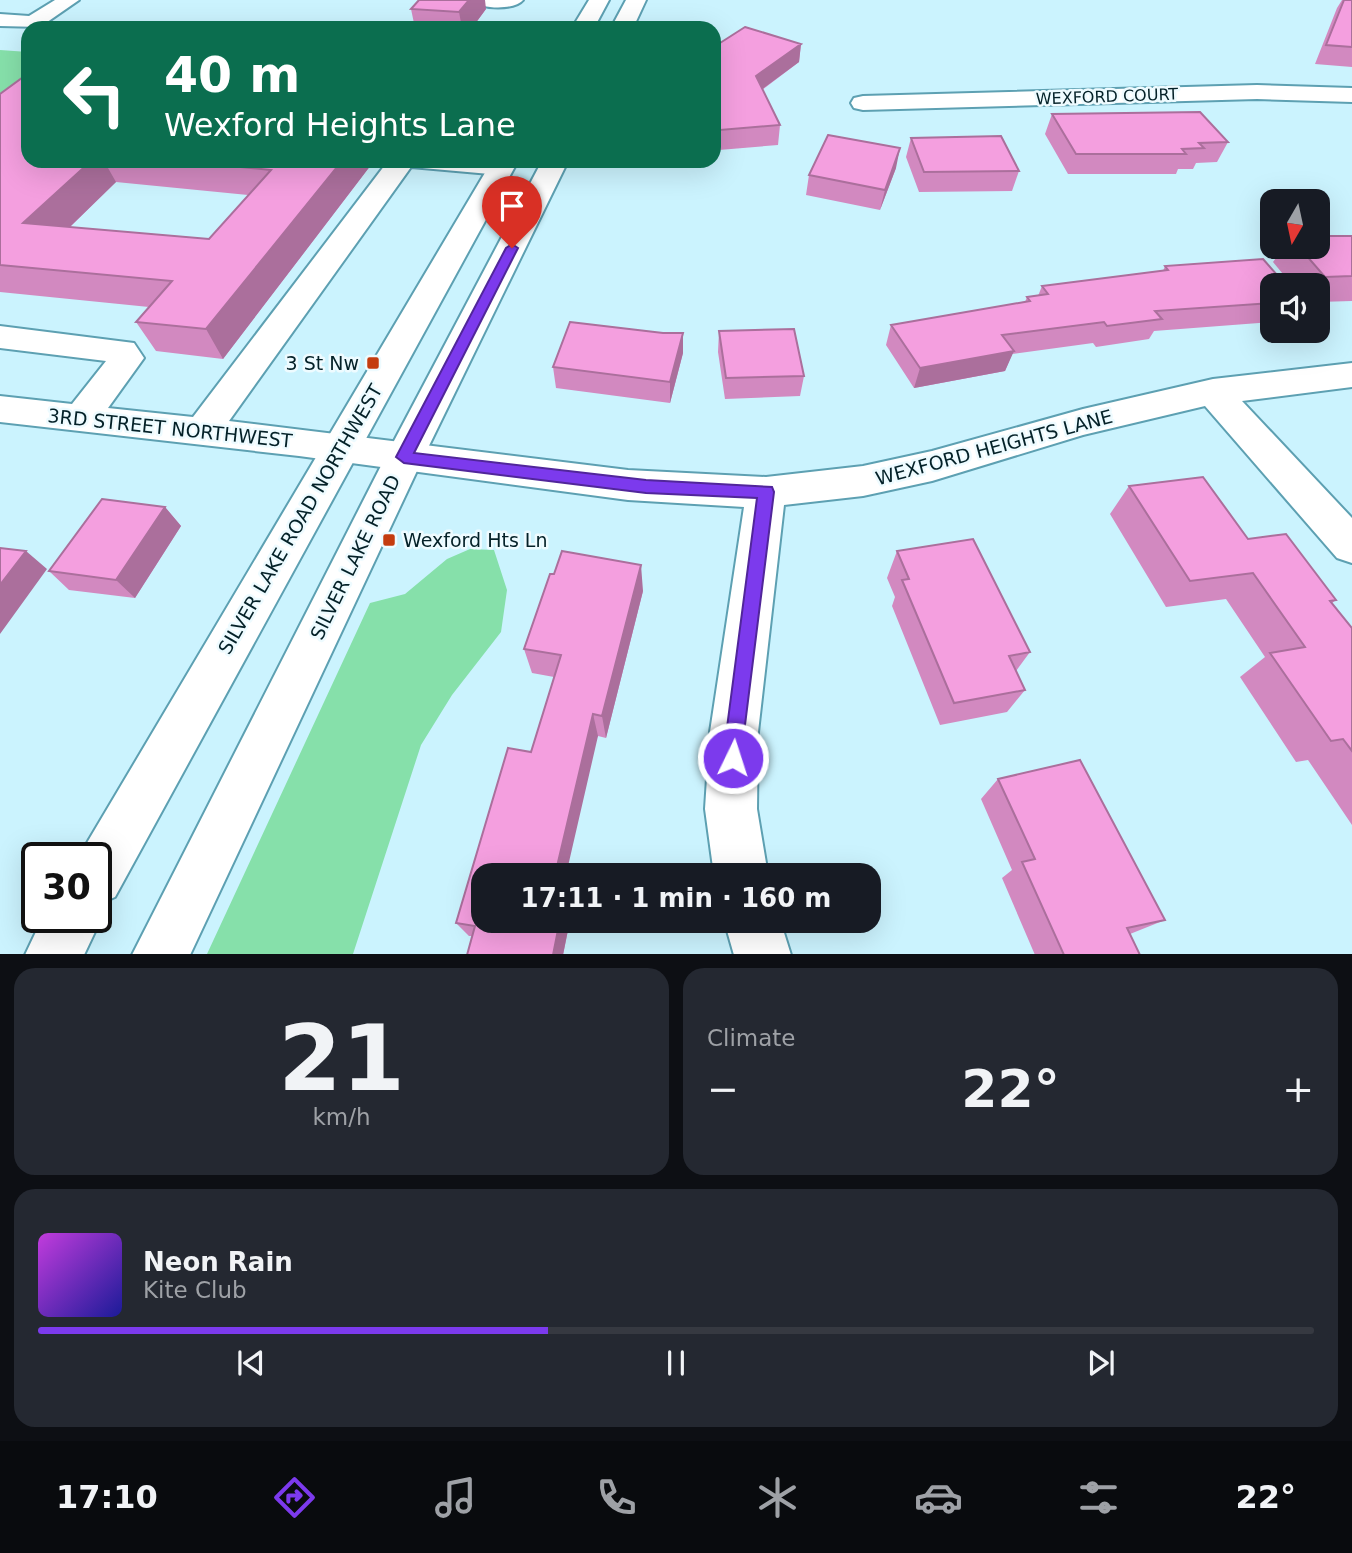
<!DOCTYPE html>
<meta charset="utf-8">
<style>
body{margin:0;font-family:"DejaVu Sans",sans-serif;background:#242831;color:#f1f3f6;height:100vh;display:flex;flex-direction:column;font-size:26px;white-space:nowrap}
*{box-sizing:border-box;margin:0}
p{font-size:23px;color:#9ea1a6}
.icon{flex:none;width:38px;height:38px;fill:none;stroke:currentColor;stroke-width:2;stroke-linecap:round;stroke-linejoin:round}
.map{position:relative;height:954px;overflow:hidden}
.sheet{display:flex;flex-direction:column;gap:14px;padding:14px;background:#0d0f14;flex:1}
.sheet>*{flex:none}
.top-card{position:absolute;left:21px;top:21px;width:700px;height:147px;border-radius:21px;box-shadow:0 7px 28px #0002;background:#0b6e4f;color:#fff;overflow:hidden}
.needle{width:46px;rotate:189deg}
.fabs{position:absolute;left:1260px;top:189px;display:grid;gap:14px}
.fabs a{display:grid;place-items:center;width:70px;height:70px;border-radius:14px;background:#171b24;box-shadow:0 7px 28px #0002;font-size:35px}
.speed{position:absolute;left:21px;top:842px;display:flex;gap:14px;font-size:35px;font-weight:700;text-align:center}
.speed>*{display:grid;place-content:center;width:91px;height:91px;border-radius:50%;background:#171b24;box-shadow:0 7px 28px #0002;line-height:1}
.speed .limit{border:4px solid #111;border-radius:10px;background:#fff;color:#111}
.pin{position:absolute;display:grid;place-items:center;width:60px;height:60px;color:#fff;margin:-72px -30px;border-radius:50% 50% 50% 0;rotate:-45deg;box-shadow:0 0 7px #0007}
.pin .icon{rotate:45deg}
.me{position:absolute;width:77px;margin:-38px;rotate:4deg;stroke-linejoin:round;filter:drop-shadow(0 0 5px #0008)}
.turn{display:flex;align-items:center;gap:24px;height:147px;padding:0 28px;font-size:32px}
.turn .icon{width:91px;height:91px;stroke-width:2.5}
.turn b{display:block;font-size:49px;line-height:60px}
.big{font-size:52px;font-weight:600;line-height:1.1}
.sheet .tile{flex:1;display:flex;flex-direction:column;justify-content:center;gap:10px;min-width:0;padding:0 24px;border-radius:21px;background:#242831}
.sheet .dial{align-items:center;gap:0}
.dial b{font-size:91px;line-height:1}
.song{display:flex;align-items:center;gap:21px}
.cover{width:84px;height:84px;border-radius:10px;background:linear-gradient(135deg,hsl(290 70% 55%),hsl(240 70% 35%))}
.played{height:7px;border-radius:4px;background:linear-gradient(90deg,#7c3aed 40%,#363941 40%)}
.keys{display:flex;justify-content:space-around;direction:ltr}
.heat{display:flex;justify-content:space-between;align-items:center;font-size:38px;direction:ltr}
.sheet .tiles{flex:1;display:grid;gap:14px;grid-template-columns:1fr 1fr}
.tile:last-child{grid-column:span 2}
.trip{position:absolute;left:471px;top:863px;width:410px;height:70px;border-radius:21px;background:#171b24;box-shadow:0 7px 28px #0002;font-weight:600;line-height:70px;text-align:center}
.tabs{display:flex;height:112px;justify-content:space-around;align-items:center;background:#090b0e;color:#9ea1a6}
.tabs .icon{width:49px;height:49px}
.tabs .on{color:#7c3aed}
.tabs b{font-size:32px;color:#f1f3f6}
.map>svg:first-child{display:block}
</style>
<div class="map">
<svg width="1352" height="955" viewBox="0 0 1352 955">
<rect width="100%" height="100%" fill="#cbf3fe"/>
<!-- green -->
<path fill="#86e0aa" d="M0,50l28,2v55l-28,21z
M470,549l24,1 13,40 -6,42 -49,63 -31,50 -68,209h-146l163,-351 35,-9 42,-35z"/>
<g fill="none" stroke-linecap="round" stroke-linejoin="round">
<defs>
<path id="minor" d="M55,0h24l-39,27 -40,-1v-12l29,2z
M473,0h50c-8,10 -42,10 -50,0z
M1257,85l95,3v14l-95,-3 -394,11 -9,-2 -3,-5 3,-5 9,-2z
M388,161h121l5,6 -4,6 -9,2 -90,-8 -182,254 399,49 138,7 97,-11 69,-15 151,-42 130,-30 139,-16v24l-110,14 110,117v45l-15,-5 -132,-152 -122,29 -151,46 -69,15 -79,9 -26,227 -1,77 11,66h-54l-9,-66 5,-77 34,-225 -116,-7 -329,-44 -299,-34v-26l72,8 34,-43 -106,-13v-22l134,17 10,15 -36,50 85,9z
M724,920h56l11,35h-57z"/>
<path id="major" d="M589,0h20l-15,28h-22z
M626,0h20l-13,28h-22z
M492,161h26l-403,736 -18,8 5,12 -18,38h-59l18,-38h53v-59h-18z
M542,161h26l-145,297 -233,497h-58l253,-497z"/>
</defs>
<!-- minor casing -->
<use href="#minor" stroke="#5da0b2" stroke-width="4"/>
<!-- major casing -->
<use href="#major" stroke="#5da0b2" stroke-width="4"/>
<!-- minor -->
<use href="#minor" fill="#fff" fill-rule="evenodd"/>
<!-- major -->
<use href="#major" fill="#fff" fill-rule="evenodd"/>
</g>
<!-- wall -->
<path fill="#d289c0" fill-rule="evenodd" d="M1342,0h10v67l-37,-3 22,-56z
M411,9h75l-14,19h-57z
M714,41l6,2 81,1 -2,18 -37,28 18,35 -2,20 -59,5 -5,-13z
M0,94l28,67h346l-151,198 -67,-8 -20,-29 13,-15 -149,-15zM116,182l132,13 -39,44 -139,-12z
M1052,114l176,28 -11,20 -21,1 -3,6h-15l-2,5h-108l-23,-40z
M911,138l108,33 -7,20 -93,1 -13,-35z
M896,168l-16,42 -74,-15 3,-20z
M1352,236v65l-34,1v-17h-26l-19,-23 11,-15h15z
M1165,266l107,19v37l-118,9 -5,8 -53,8 -3,-4 -81,11 -7,17 -91,17 -28,-43 5,-20 134,-23 2,-5 11,-1 4,-10 121,-15z
M719,331l85,45 -4,20 -75,3 -7,-47z
M663,333h20v20l-13,50 -114,-15 -3,-21z
M1129,486l119,53 88,61 -4,3 20,25v197l-44,-65 -12,2 -56,-85 25,-20 -39,-58 -60,8 -56,-93z
M165,507l16,19 -46,72 -66,-8 -20,-19z
M897,551l133,101 -14,19 9,19 -18,22 -67,13 -48,-119 3,-9 -8,-19z
M643,591l-37,147 -8,-2 -115,184h87l-7,35h-96l5,-19h-3l-13,-13 75,-171 23,-75 -22,-4 -8,-24z
M998,779l167,141 -35,14 10,21h-105l-33,-77 10,-8 -31,-71z"/>
<!-- shaded-wall -->
<path fill="#ab6f9c" d="M469,0h16l1,9 -14,19h-10l-3,-16z
M801,44l-2,18 -45,33 2,-19z
M900,148l-4,20 -16,42 5,-20z
M91,161h13l12,21 -72,70 -21,-29z
M342,161h32l-151,198 -17,-30z
M683,333v20l-13,50v-21z
M1014,351l-9,20 -91,17 6,-20z
M165,507l16,19 -46,72 -19,-18z
M26,551l21,18 -47,65v-49z
M641,565l2,26 -37,147 -4,-22z
M593,714l5,22 -32,139h-11z
M560,920h10l-7,35h-10z"/>
<!-- building -->
<path fill="#f49fdf" stroke="#ab6f9c" stroke-width="2" d="M419,0h50l-10,12 -48,-3z
M1344,0h8v47l-26,-2z
M745,27l56,17 -45,32 24,49 -60,5 -6,-14v-75l6,2z
M26,75l2,1v85h63l-68,62 186,16 62,-69 -93,-9h164l-136,168 -70,-7 36,-41 -172,-16v-171z
M1200,112l28,30 -29,1 5,5 -22,1 4,5h-110l-24,-40z
M828,135l72,13 -15,42 -76,-15z
M1001,136l18,35 -95,1 -13,-34z
M1318,236h34v40l-27,1 -26,-30h19z
M1263,259l23,26h-14v18l-117,8 7,8 -55,7 -3,-4 -102,13 12,16 -94,17 -29,-43 139,-24 -3,-4 21,-3 -6,-8 126,-16 -3,-4z
M570,322l93,11h20l-13,49 -117,-15z
M794,329l10,47 -78,2 -7,-47z
M1203,477l45,62 38,-5 50,66 -6,1 22,27v123l-9,-12 -12,2 -61,-88 35,-6 -52,-74 -63,8 -61,-95z
M102,499l63,8 -49,73 -67,-9z
M973,539l57,113 -21,4 16,34 -71,13 -52,-123 7,-1 -12,-28z
M0,548l26,3 -26,34z
M562,551l79,14 -39,151 -9,-2 -38,161h-72v45h77l-7,35h-86l8,-29 -19,-3 52,-175 23,4 30,-97 -37,-6 26,-75h4z
M1080,760l85,160 -38,8 13,27h-76l-42,-93 13,-3 -37,-80z"/>
<!-- route -->
<path fill="#7c3aed" stroke="#51269a" stroke-width="2" d="M512,244l6,4 -104,205 232,27 126,7 2,5 -34,273 -7,3 -7,-3 -3,-7 34,-260 -111,-5 -242,-30 -8,-6 110,-209z"/>
<!-- markers -->
<g fill="#c43c0f" stroke="#eefbff" stroke-width="2.5">
<rect x="366" y="356" width="14" height="14" rx="3.5"/>
<rect x="382" y="533" width="14" height="14" rx="3.5"/>
</g>
<g text-anchor="middle" stroke-width="5" stroke-linejoin="round" paint-order="stroke">
<!-- far-street labels -->
<g font-size="16" fill="#042128" stroke="#eefbff">
<text transform="translate(1107 96) rotate(-2)" y="6">WEXFORD COURT</text>
</g>
<!-- poi labels -->
<g font-size="19" fill="#042128" stroke="#eefbff" text-anchor="end">
<text x="359" y="370">3 St Nw</text>
<text x="403" y="547" text-anchor="start">Wexford Hts Ln</text>
</g>
<!-- street labels -->
<g font-size="19" fill="#042128" stroke="#eefbff">
<text transform="translate(170 428) rotate(6)" y="7">3RD STREET NORTHWEST</text>
<text transform="translate(994 447) rotate(-15)" y="7">WEXFORD HEIGHTS LANE</text>
<text transform="translate(300 519) rotate(-60)" y="7">SILVER LAKE ROAD NORTHWEST</text>
<text transform="translate(355 557) rotate(-64)" y="7">SILVER LAKE ROAD</text>
</g>
</g>
</svg>
<div class="fabs">
<a><svg class="needle" viewBox="-14 -14 28 28"><path d="M0-13l5 13h-10z" fill="#e53935"/><path d="M0 13l5-13h-10z" fill="#9ea1a6"/></svg></a>
<a><svg class="icon" aria-label="sound" viewBox="0 0 24 24"><path d="M4 9h4l5-4v14l-5-4H4zM17 9q2 3 0 6"/></svg></a>
</div>
<div class="speed"><div class="limit">30</div></div>
<div class="pin" style="left:512px;top:248px;background:#d93025"><svg class="icon" aria-label="arrive" viewBox="0 0 24 24"><path d="M6 21V4h12l-3 4 3 4H6"/></svg></div>
<svg class="me" style="left:733px;top:758px" viewBox="-20 -20 40 40"><circle r="17" fill="#7c3aed" stroke="#fff" stroke-width="3"/><path d="M0-11L8 9 0 5-8 9z" fill="#fff"/></svg>
<div class="trip">17:11 · 1 min · 160 m</div>
<div class="top-card">
<div class="turn"><svg class="icon" aria-label="left" viewBox="0 0 24 24"><path d="M17 20v-9H6M10 6l-5 5 5 5"/></svg><div><b>40 m</b>Wexford Heights Lane</div></div>
</div>
</div>
<section class="sheet">
<div class="tiles">
<div class="tile dial"><b>21</b><p>km/h</p></div>
<div class="tile"><p>Climate</p>
<div class="heat"><a>−</a><b class="big">22°</b><a>+</a></div>
</div>
<div class="tile">
<div class="song"><i class="cover"></i><div><b>Neon Rain</b><p>Kite Club</p></div></div>
<div class="played"></div>
<div class="keys"><svg class="icon" aria-label="previous" viewBox="0 0 24 24"><path d="M18 5L8 12l10 7zM5 5v14"/></svg><svg class="icon" aria-label="pause" viewBox="0 0 24 24"><path d="M8 5v14M16 5v14"/></svg><svg class="icon" aria-label="next" viewBox="0 0 24 24"><path d="M6 5l10 7-10 7zM19 5v14"/></svg></div>
</div>
</div>
</section>
<nav class="tabs">
<b>17:10</b>
<svg class="icon on" aria-label="directions" viewBox="0 0 24 24"><path d="M12 3l9 9-9 9-9-9zM9 14v-3h6M13 9l2 2-2 2"/></svg>
<svg class="icon" aria-label="music" viewBox="0 0 24 24"><path d="M9 18V5l10-2v13"/><circle cx="6" cy="18" r="3"/><circle cx="16" cy="16" r="3"/></svg>
<svg class="icon" aria-label="phone" viewBox="0 0 24 24"><path d="M5 4h4l2 5-3 2q2 4 5 5l2-3 5 2v4C11 20 4 13 5 4z"/></svg>
<svg class="icon" aria-label="climate" viewBox="0 0 24 24"><path d="M12 3v18M4 7l16 10M4 17L20 7"/></svg>
<svg class="icon" aria-label="car" viewBox="0 0 24 24"><path d="M5 17H2v-5l4-1 3-4h7l3 4 3 1v5h-3M9 17h6M6 11h13"/><circle cx="7" cy="17" r="2"/><circle cx="17" cy="17" r="2"/></svg>
<svg class="icon" aria-label="filters" viewBox="0 0 24 24"><path d="M4 7h16M4 17h16"/><circle cx="9" cy="7" r="2"/><circle cx="15" cy="17" r="2"/></svg>
<b>22°</b>
</nav>
